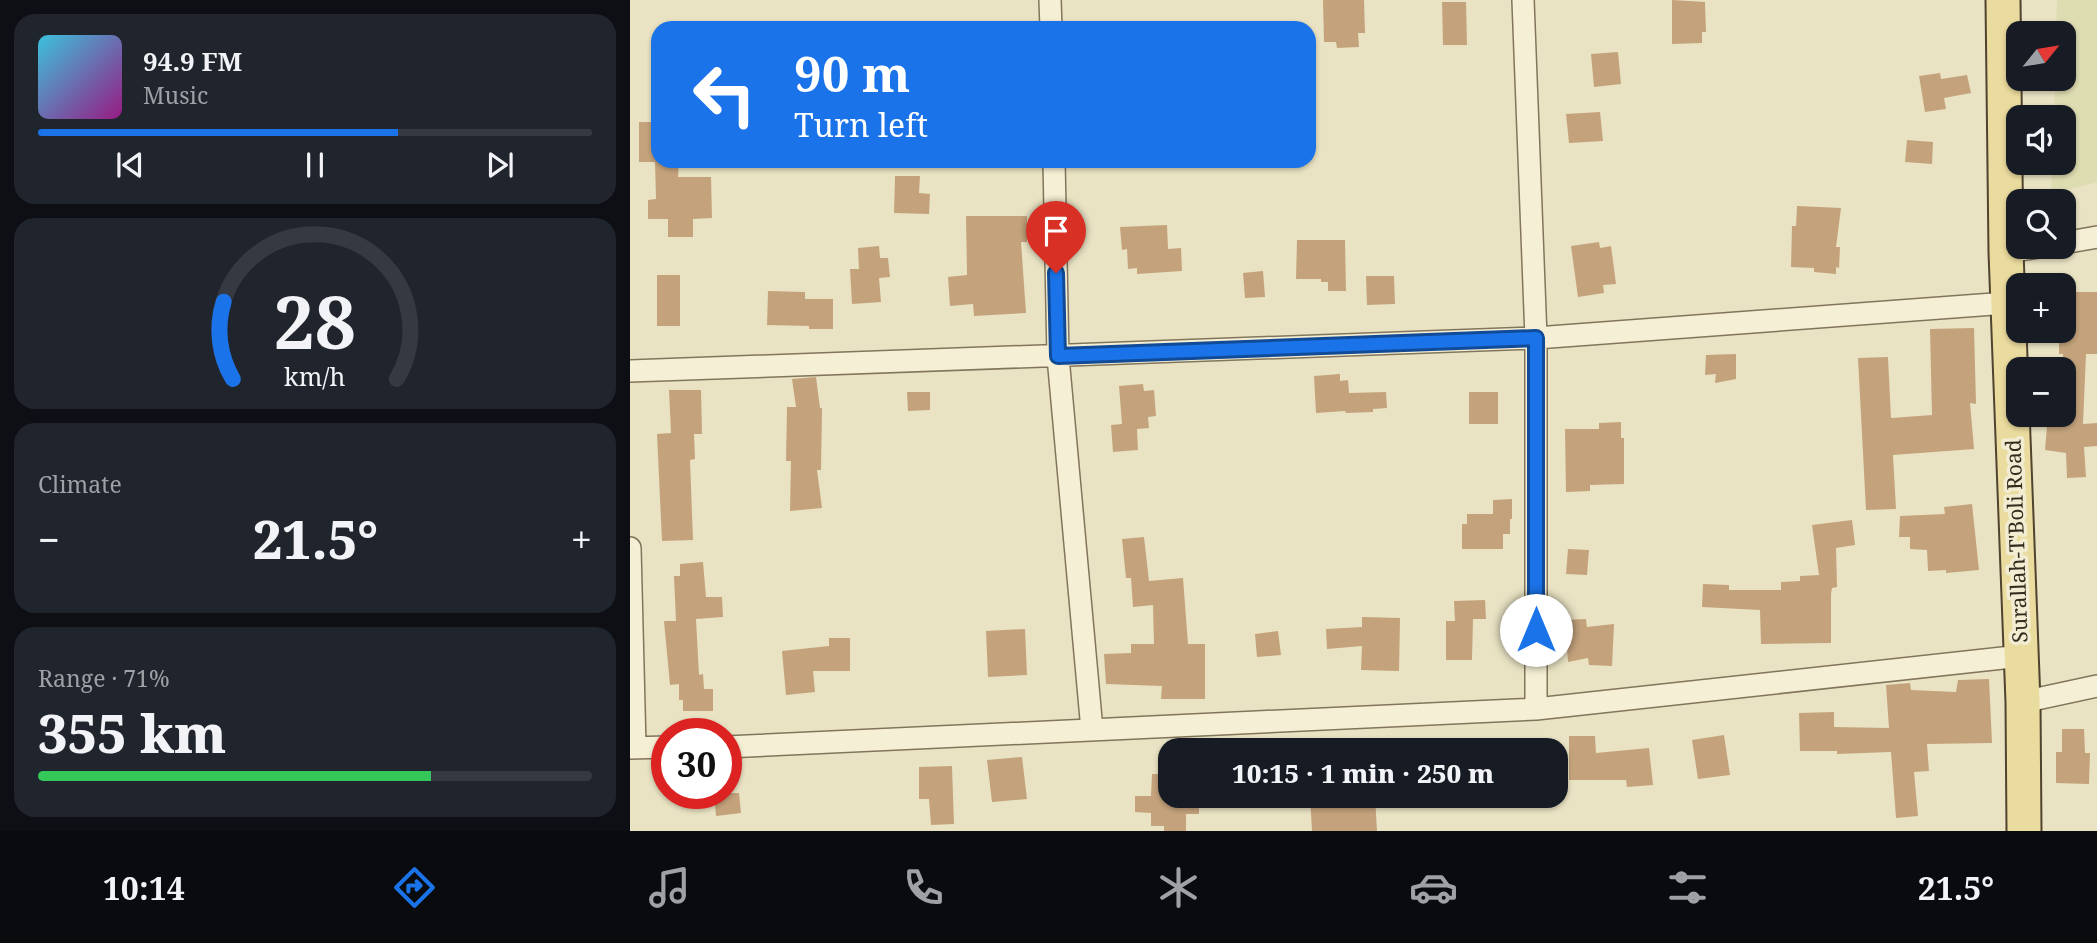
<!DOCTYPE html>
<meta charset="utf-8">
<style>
body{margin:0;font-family:"Noto Serif",serif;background:#20242c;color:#f1f3f6;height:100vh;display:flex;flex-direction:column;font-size:26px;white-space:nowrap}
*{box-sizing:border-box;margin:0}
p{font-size:23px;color:#9ea1a6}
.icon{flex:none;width:38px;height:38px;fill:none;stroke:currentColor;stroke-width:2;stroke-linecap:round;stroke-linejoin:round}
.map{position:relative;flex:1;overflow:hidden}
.side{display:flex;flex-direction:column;gap:14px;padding:14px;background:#0d0f14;width:630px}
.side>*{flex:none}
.hud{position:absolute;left:21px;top:21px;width:665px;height:147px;border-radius:21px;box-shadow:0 2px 5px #0004;background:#1a73e8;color:#fff;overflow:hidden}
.needle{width:46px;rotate:60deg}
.tools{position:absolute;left:1376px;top:21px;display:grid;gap:14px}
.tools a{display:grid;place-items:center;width:70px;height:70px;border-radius:14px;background:#171b24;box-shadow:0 2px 5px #0004;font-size:35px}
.speed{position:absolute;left:21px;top:718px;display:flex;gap:14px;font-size:35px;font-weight:700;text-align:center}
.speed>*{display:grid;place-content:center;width:91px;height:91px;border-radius:50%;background:#171b24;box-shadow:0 2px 5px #0004;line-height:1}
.speed .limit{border:10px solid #d22;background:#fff;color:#111}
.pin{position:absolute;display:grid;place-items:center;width:60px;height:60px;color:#fff;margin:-72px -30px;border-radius:50% 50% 50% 0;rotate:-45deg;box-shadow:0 0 7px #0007}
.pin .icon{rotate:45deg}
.me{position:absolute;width:77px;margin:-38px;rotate:0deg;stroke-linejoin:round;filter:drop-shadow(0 0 5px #0008)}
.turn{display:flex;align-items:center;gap:24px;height:147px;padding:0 28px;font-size:32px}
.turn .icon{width:91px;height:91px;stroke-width:2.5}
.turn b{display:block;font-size:49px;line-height:60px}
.big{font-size:52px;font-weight:800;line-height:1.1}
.side .widget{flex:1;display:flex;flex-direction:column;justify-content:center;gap:10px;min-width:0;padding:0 24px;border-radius:21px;background:#20242c}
.side .dial{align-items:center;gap:0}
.dial svg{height:182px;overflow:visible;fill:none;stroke:#363941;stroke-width:7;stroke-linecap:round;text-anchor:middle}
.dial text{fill:#f1f3f6;stroke:none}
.song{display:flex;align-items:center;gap:21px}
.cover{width:84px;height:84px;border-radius:10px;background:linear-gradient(135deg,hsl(190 70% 55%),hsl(310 70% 35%))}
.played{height:7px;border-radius:4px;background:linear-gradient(90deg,#1a73e8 65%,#363941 65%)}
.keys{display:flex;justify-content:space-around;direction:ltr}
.heat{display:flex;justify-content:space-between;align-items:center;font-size:38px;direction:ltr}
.charge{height:10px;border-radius:5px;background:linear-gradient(90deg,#34c759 71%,#363941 0)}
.trip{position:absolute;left:528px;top:738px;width:410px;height:70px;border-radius:21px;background:#171b24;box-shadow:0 2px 5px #0004;font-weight:800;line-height:70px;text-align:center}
.tabs{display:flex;height:112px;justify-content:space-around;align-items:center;background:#090b0e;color:#9ea1a6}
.tabs .icon{width:49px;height:49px}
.tabs .active{color:#1a73e8}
.tabs b{font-size:32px;color:#f1f3f6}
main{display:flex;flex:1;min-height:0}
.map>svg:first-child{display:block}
</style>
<main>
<section class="side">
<div class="widget">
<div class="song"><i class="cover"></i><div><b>94.9 FM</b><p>Music</p></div></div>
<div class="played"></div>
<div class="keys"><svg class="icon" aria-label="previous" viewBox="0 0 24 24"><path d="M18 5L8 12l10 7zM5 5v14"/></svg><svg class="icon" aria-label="pause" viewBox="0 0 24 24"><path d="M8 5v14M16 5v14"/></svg><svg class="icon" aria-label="next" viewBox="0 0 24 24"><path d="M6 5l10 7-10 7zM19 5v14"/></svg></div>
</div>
<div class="widget dial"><svg viewBox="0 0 100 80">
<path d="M14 69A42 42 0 1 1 86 69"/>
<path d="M14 69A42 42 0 0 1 10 35" stroke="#1a73e8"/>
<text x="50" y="56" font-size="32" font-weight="700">28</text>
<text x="50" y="72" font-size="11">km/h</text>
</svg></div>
<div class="widget"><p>Climate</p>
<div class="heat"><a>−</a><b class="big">21.5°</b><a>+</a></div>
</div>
<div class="widget"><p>Range · 71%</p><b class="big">355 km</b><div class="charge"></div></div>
</section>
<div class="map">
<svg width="1467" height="831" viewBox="0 0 1467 831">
<rect width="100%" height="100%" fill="#e9e3c3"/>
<!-- farmland -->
<path fill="#dedcb1" d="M1427,0h40v182l-46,12 1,-31h11v-46h-9l1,-38h8v-46h-7z"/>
<!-- building -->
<path fill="#c4a37c" d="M693,0h41l1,33h-7l1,14 -22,1 -1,-6h-12z
M1042,0l33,2 1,30h-4v11l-30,1z
M812,2h24l1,43h-24z
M988,52l3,32 -27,3 -3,-33z
M1310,73l1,6 26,-4 4,18 -27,5 2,11 -21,3 -6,-36z
M970,112l3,29 -34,2 -3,-29z
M9,122h19v39h21l-1,16h33l1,41 -19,1v18h-25v-18h-20v-19l8,-1 -1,-37h-16z
M1277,140l26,2 -1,22 -27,-2z
M265,176h25l-1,17 11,1 -1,20 -35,-1z
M1167,206l44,2 -5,39h4l-1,21 -3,-1v7l-22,-2v-4l-23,-1 1,-41h4z
M336,216h61v26h-6l5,71 -52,3 -1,-12 -23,2 -2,-29 19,-2z
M537,225l1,24 13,-1 1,23 -45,3v-6l-9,1 -1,-20 -5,1 -2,-23z
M667,240h48l1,51h-18v-9h-7v-3h-25z
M969,242l1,6 11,-2 5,38 -13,1 1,8 -26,4 -7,-51z
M249,246l1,12h8l2,19 -11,1 2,24 -29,2 -2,-35h9l-1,-21z
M633,271l2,26 -20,1 -2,-25z
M27,275h23v51h-23z
M736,276h28l1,28 -28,1z
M138,291l37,1v7h28v30h-24v-3l-42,-1z
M1433,292h34v62h-11l-3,70 14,-1v23l-13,1 2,30 -19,1 -1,-25 -21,-3 3,-35h15v-61h-4v-23h4z
M1344,328l2,76 -6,-1 4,46 -81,6 3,54 -30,1 -8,-152 30,-1 3,61 41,-3 -2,-86z
M1106,354v25l-21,4 1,-9 -11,1 1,-20z
M710,374v7l8,-1 1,13 37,-1 1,16 -14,1v3l-27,1 -1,-2 -29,2 -2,-37z
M186,377l4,31h2l-1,62h-4l5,38 -32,3 1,-50h-5l1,-54h9l-4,-28z
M513,384l1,7 10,-1 2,26 -8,1 1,11 -12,1 1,21 -25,2 -2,-27 11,-1 -3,-38z
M39,390h32l1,44h-8l1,25 -5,1 3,80 -31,1 -5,-107 14,-1z
M277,392h23v18l-22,1z
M839,392h29v32h-29z
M991,422v16h3v46l-34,1v6l-24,1 -1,-63h34v-6z
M882,499v20h-2v15h-7v15h-41v-25h5v-10h26v-14z
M1342,504l7,66 -33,3v-3l-18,1 -1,-21 -17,-1v-12h-11l1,-21 45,-2 -1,-7z
M1222,520l3,25 -19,3 1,39 -5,1 -1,6v49l-70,1 -1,-34 -58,-3 1,-23 26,1v5h52v-8l19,-1v-5l19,-1 -7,-50z
M514,537l5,44 34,-3 5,66h17v55h-44l1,-13 -56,-2 -2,-30 27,-1v-9h23l-1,-39 -20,2 -2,-29h-5l-4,-39z
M938,549l21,1 -2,25 -21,-1z
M73,562l3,35h16l1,20 -27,2 3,56 4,-1 1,15h9v22h-30v-11h-4v-16l-9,1 -6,-64h12l-2,-45h6v-12z
M855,600l1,19h-13l-1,41h-26v-39h9l-1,-20z
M732,617l38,1 -1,53 -38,-1 1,-24 -35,3 -1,-20 36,-2z
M956,619l1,8 27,-3 -2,42 -23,-1 -1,-7 -20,4 -3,-42z
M395,629l2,46 -39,2 -2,-46z
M648,631l3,24 -24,2 -2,-23z
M199,638h21v33h-37l2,21 -29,3 -4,-44 47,-5z
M1359,679l3,64 -65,1 2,27 -15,1 4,44 -22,2 -5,-66 -54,2v-3h-37l-1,-38 35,-1v15l55,1 -3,-43 24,-2 1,7 45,2 2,-12z
M1432,729h22l1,24h5l-1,31 -33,-1v-31h6z
M1094,735l6,40 -32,4 -6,-39z
M939,736h26l1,17 53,-5 4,37 -26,2 -1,-7h-57z
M392,757l5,42 -35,3 -5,-42z
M322,766l2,58 -23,1 -2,-26h-10v-32z
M522,774h19v22h28v18h-13v17h-22v-5h-13v-13l-16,-1v-16h16z
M84,793h25l2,20 -25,3z
M680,796h65l2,35h-65z"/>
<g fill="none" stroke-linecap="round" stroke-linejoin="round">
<defs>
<path id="street" d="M420,0l1,28
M893,0l13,338v371
M424,161l4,196 34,373
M1433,243l34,-6
M1376,252l33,-5
M0,371l906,-33 471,-35
M0,548l5,199
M1393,702l74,-16
M96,747l810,-38 485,-53
M0,748l37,-1"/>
<path id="primary" d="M1373,0l3,252 17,450 1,129"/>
</defs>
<!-- street casing -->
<use href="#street" stroke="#82755b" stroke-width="24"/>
<!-- primary casing -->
<use href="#primary" stroke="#50432f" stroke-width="37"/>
<!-- street -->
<use href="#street" stroke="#f5efd5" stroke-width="21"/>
<!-- primary -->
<use href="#primary" stroke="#eadb9e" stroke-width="33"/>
</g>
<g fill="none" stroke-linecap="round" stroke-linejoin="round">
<defs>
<path id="route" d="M426,273l2,83 478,-18v292"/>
</defs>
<!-- route casing -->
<use href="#route" stroke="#114b97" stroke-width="18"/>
<!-- route -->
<use href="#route" stroke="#1a73e8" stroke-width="12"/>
</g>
<g text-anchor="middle" stroke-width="7" stroke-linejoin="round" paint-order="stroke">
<!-- street labels -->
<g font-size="21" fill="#332b1e" stroke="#f2ecd2">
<text transform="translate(1387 541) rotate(-92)" y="7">Surallah-T'Boli Road</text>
</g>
</g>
</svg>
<div class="tools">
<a><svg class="needle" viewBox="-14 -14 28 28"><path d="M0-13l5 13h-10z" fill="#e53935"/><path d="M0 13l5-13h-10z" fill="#9ea1a6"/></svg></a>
<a><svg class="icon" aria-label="sound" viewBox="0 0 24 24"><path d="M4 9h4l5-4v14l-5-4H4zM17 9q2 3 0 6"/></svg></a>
<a><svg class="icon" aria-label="search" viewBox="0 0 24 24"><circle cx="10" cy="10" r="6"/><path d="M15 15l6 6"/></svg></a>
<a>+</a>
<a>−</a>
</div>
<div class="speed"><div class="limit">30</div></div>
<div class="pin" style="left:426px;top:273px;background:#d93025"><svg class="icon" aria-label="arrive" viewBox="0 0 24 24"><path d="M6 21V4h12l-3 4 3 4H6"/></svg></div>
<svg class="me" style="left:906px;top:630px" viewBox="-20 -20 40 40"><circle r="19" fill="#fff"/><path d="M0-13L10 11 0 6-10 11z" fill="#1a73e8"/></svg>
<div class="trip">10:15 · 1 min · 250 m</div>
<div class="hud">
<div class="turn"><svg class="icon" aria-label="left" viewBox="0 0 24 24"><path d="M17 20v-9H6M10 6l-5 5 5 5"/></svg><div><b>90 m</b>Turn left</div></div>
</div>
</div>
</main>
<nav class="tabs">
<b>10:14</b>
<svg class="icon active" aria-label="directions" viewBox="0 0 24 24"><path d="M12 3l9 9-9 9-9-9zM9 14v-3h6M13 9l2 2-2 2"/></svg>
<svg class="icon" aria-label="music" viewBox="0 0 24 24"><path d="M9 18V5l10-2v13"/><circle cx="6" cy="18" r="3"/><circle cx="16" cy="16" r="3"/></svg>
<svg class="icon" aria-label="phone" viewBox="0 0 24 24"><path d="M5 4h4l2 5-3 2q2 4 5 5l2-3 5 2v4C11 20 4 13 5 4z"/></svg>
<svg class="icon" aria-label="climate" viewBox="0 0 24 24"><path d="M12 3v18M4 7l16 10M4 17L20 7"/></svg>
<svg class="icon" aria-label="car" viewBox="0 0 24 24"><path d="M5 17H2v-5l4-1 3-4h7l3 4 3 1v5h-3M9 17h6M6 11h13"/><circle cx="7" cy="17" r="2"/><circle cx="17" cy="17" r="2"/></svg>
<svg class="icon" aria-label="filters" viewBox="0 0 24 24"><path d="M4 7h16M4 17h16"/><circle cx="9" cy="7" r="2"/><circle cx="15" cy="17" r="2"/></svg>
<b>21.5°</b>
</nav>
